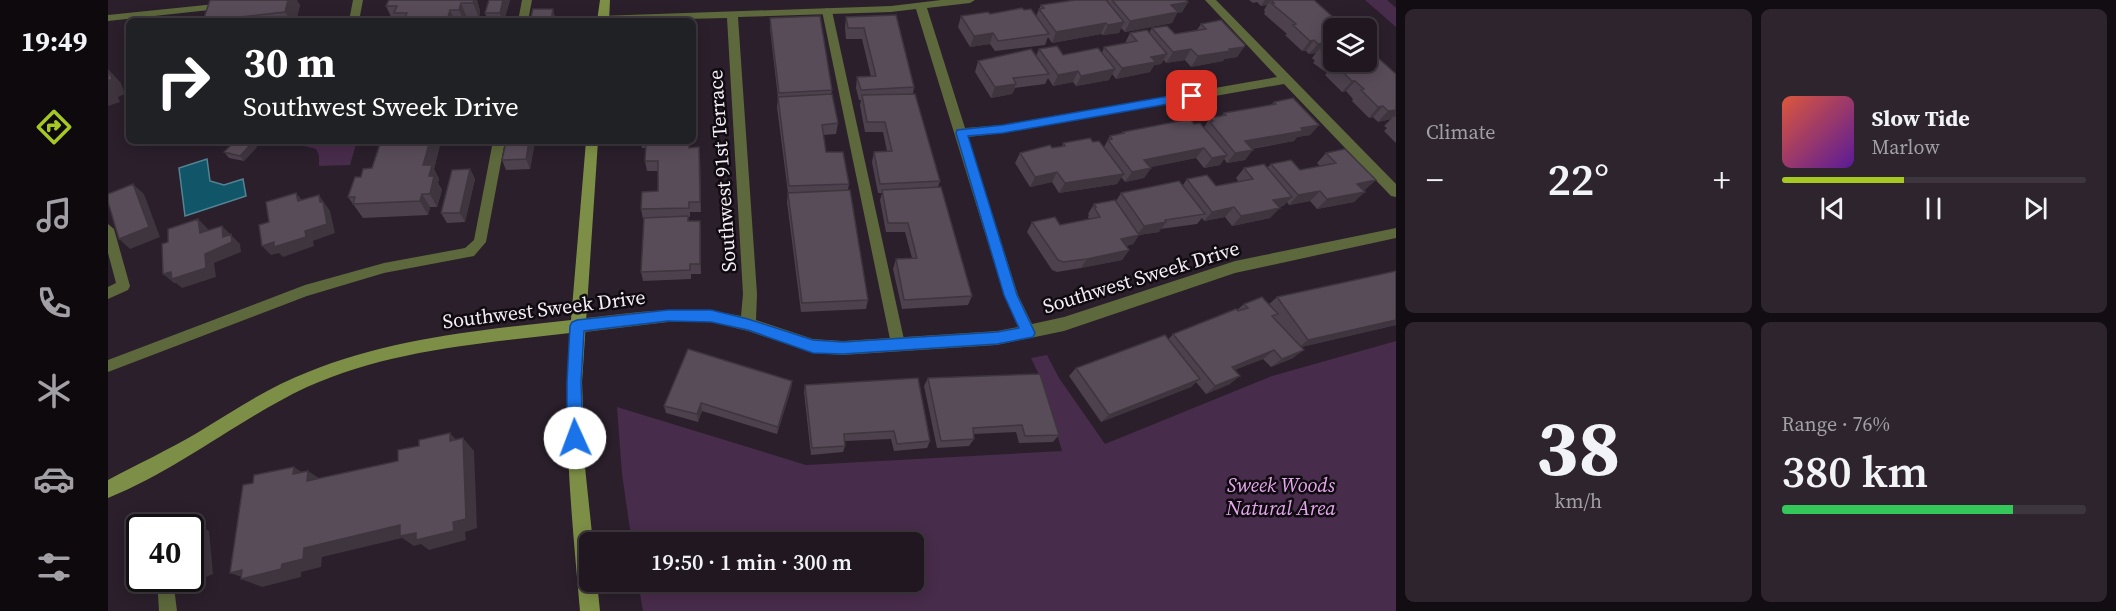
<!DOCTYPE html>
<meta charset="utf-8">
<style>
body{margin:0;font-family:"Source Serif 4",serif;background:#2d242d;color:#f1f3f6;height:100vh;display:flex;flex-direction:column;font-size:22px;white-space:nowrap}
*{box-sizing:border-box;margin:0}
p{font-size:20px;color:#a29fa5}
.icon{flex:none;width:33px;height:33px;fill:none;stroke:currentColor;stroke-width:2;stroke-linecap:round;stroke-linejoin:round}
.map{position:relative;flex:1;overflow:hidden}
.drawer{display:flex;flex-direction:column;gap:9px;padding:9px;background:#120d12;width:720px}
.drawer>*{flex:none}
.hud{position:absolute;left:18px;top:18px;width:570px;height:126px;border-radius:9px;box-shadow:0 3px 15px #0003,0 0 0 2px #3d363e;background:#202124;color:#fff;overflow:hidden}
.fabs{position:absolute;left:1215px;top:18px;display:grid;gap:12px}
.fabs a{display:grid;place-items:center;width:54px;height:54px;border-radius:9px;background:#201720;box-shadow:0 3px 15px #0003,0 0 0 2px #3d363e;font-size:30px}
.speed{position:absolute;left:18px;top:514px;display:flex;gap:12px;font-size:30px;font-weight:700;text-align:center}
.speed>*{display:grid;place-content:center;width:78px;height:78px;border-radius:50%;background:#201720;box-shadow:0 3px 15px #0003,0 0 0 2px #3d363e;line-height:1}
.speed .limit{border:3px solid #111;border-radius:9px;background:#fff;color:#111}
.pin{position:absolute;display:grid;place-items:center;width:51px;height:51px;color:#fff;margin:-26px;border-radius:12px;box-shadow:0 3px 9px #0006}
.me{position:absolute;width:66px;margin:-33px;rotate:358deg;stroke-linejoin:round;filter:drop-shadow(0 0 4px #0008)}
.turn{display:flex;align-items:center;gap:21px;height:126px;padding:0 18px;font-size:27px}
.turn .icon{width:78px;height:78px;stroke-width:2.5}
.turn b{display:block;font-size:42px;line-height:51px}
.big{font-size:45px;font-weight:600;line-height:1.1}
.drawer .tile{flex:1;display:flex;flex-direction:column;justify-content:center;gap:9px;min-width:0;padding:0 21px;border-radius:9px;background:#2d242d}
.drawer .dial{align-items:center;gap:0}
.dial b{font-size:78px;line-height:1}
.song{display:flex;align-items:center;gap:18px}
.cover{width:72px;height:72px;border-radius:9px;background:linear-gradient(135deg,hsl(10 70% 55%),hsl(270 70% 35%))}
.played{height:6px;border-radius:3px;background:linear-gradient(90deg,#a5c823 40%,#3d363e 40%)}
.keys{display:flex;justify-content:space-around;direction:ltr}
.heat{display:flex;justify-content:space-between;align-items:center;font-size:33px;direction:ltr}
.charge{height:9px;border-radius:4px;background:linear-gradient(90deg,#34c759 76%,#3d363e 0)}
.drawer .tiles{flex:1;display:grid;gap:9px;grid-template-columns:repeat(2,1fr)}
.trip{position:absolute;left:471px;top:532px;width:345px;height:60px;border-radius:9px;background:#201720;box-shadow:0 3px 15px #0003,0 0 0 2px #3d363e;font-weight:600;line-height:60px;text-align:center}
main{display:flex;flex:1;min-height:0}
.menu{display:flex;flex-direction:column;width:108px;justify-content:space-around;align-items:center;background:#0d090d;color:#a29fa5}
.menu .icon{width:42px;height:42px}
.menu .on{color:#a5c823}
.menu b{font-size:27px;color:#f1f3f6}
.map>svg:first-child{display:block}
</style>
<main>
<nav class="menu">
<b>19:49</b>
<svg class="icon on" aria-label="directions" viewBox="0 0 24 24"><path d="M12 3l9 9-9 9-9-9zM9 14v-3h6M13 9l2 2-2 2"/></svg>
<svg class="icon" aria-label="music" viewBox="0 0 24 24"><path d="M9 18V5l10-2v13"/><circle cx="6" cy="18" r="3"/><circle cx="16" cy="16" r="3"/></svg>
<svg class="icon" aria-label="phone" viewBox="0 0 24 24"><path d="M5 4h4l2 5-3 2q2 4 5 5l2-3 5 2v4C11 20 4 13 5 4z"/></svg>
<svg class="icon" aria-label="climate" viewBox="0 0 24 24"><path d="M12 3v18M4 7l16 10M4 17L20 7"/></svg>
<svg class="icon" aria-label="car" viewBox="0 0 24 24"><path d="M5 17H2v-5l4-1 3-4h7l3 4 3 1v5h-3M9 17h6M6 11h13"/><circle cx="7" cy="17" r="2"/><circle cx="17" cy="17" r="2"/></svg>
<svg class="icon" aria-label="filters" viewBox="0 0 24 24"><path d="M4 7h16M4 17h16"/><circle cx="9" cy="7" r="2"/><circle cx="15" cy="17" r="2"/></svg>
</nav>
<div class="map">
<svg width="1288" height="611" viewBox="0 0 1288 611">
<rect width="100%" height="100%" fill="#2a1f2b"/>
<!-- green -->
<path fill="#482c4b" d="M1257,0h22l9,8v19z
M183,141h66l-7,24 -31,1v-11l-3,-6 -26,-7z
M1288,341v270h-753l-5,-29h276v-39h-282l-10,-69 -5,-67 189,58 256,-14 -22,-74 -9,-19 16,-3 12,23 46,66 167,-68z"/>
<!-- water -->
<path fill="#105568" stroke="#558393" stroke-width="1.5" d="M99,159l3,22 14,4 19,-6 3,17 -61,20 -6,-48z"/>
<g fill="none" stroke-linecap="round" stroke-linejoin="round">
<!-- lane -->
<path fill="#5d683c" fill-rule="evenodd" d="M245,0h10l-4,21h-10z
M414,0h10l-4,21h-10z
M117,3l3,1v4l-120,13v-6z
M719,8l5,3 73,333 -2,4 -5,2 -5,-2 -2,-4 -69,-333z
M385,141h12l-19,101 -12,14 -90,17 -77,23 -199,76v-12l197,-75 79,-22 81,-15 9,-8z
M0,224l6,5 16,57 -2,4 -20,9v-12l8,-4 -8,-30z
M49,579h16l4,32h-18z"/>
<!-- street -->
<path fill="#5d683c" fill-rule="evenodd" d="M833,0h34l-5,3 -43,5 38,120 38,-3 274,-48 -72,-77h11l180,184v13l-5,-1 -107,-112 -281,49 -35,4 50,158 14,29 32,-7 171,-56 161,-33v10l-161,35 -171,58 -67,14 -154,10 -30,-2 -65,-22 -37,-9h-43l-91,11 -5,-2 -3,-5 3,-5 5,-2c55,-6 109,-15 164,-3l2,-22 -16,-276 -126,3 -4,-3 2,-2 292,-10zM808,9l88,286 14,32 -21,4 -154,10 -30,-2 -57,-19 1,-26 -19,-277 153,-5z"/>
<!-- secondary -->
<path fill="#7d8f46" fill-rule="evenodd" d="M492,0h10l-1,21h-12z
M478,141h12l-16,241 3,85 8,76h-3v39h7l3,29h-20c-8,-93 -18,-184 -10,-278 -88,10 -181,17 -263,54 -68,32 -128,82 -199,111v-18c30,-16 60,-30 89,-47 36,-22 72,-46 111,-61 84,-34 174,-42 263,-52z"/>
</g>
<!-- wall -->
<path fill="#4c414d" d="M369,0l3,11 -1,7h-12l-1,3h-73l-7,-15z
M402,0l-6,21h-16l-3,-8z
M1000,0h78l2,2 -6,10 -5,1 -5,10 -47,9 -4,-4 -2,5 -16,2 -2,-1 -49,9 -4,-6 -3,8 -50,6 -5,-7 -20,3 -12,-20 3,-11 63,-6 12,6 5,-11 66,-3z
M1141,0h65l20,28 62,46v69l-12,-12 3,-3 -3,-2 7,-7 -13,3 -5,-5 -4,1 -17,-17 1,-2 -7,-8 -4,1 -17,-17 2,-2 -14,-10 2,-2 -3,-3 4,-5 -7,1 -3,-3h-4l-17,-16 2,-1 -23,-20 1,-2 -1,-2 3,-5 -6,1 -4,-4 -4,1z
M192,5l-4,16h-93z
M788,15l18,72 -1,7 27,87 -2,6 34,109 -4,9 -66,4 -9,-40 3,-10 16,-1 -7,-26h-19l-6,-32 2,-7h-4l-6,-31 2,-10 13,-1 -4,-19h-18l-5,-27 1,-5h-2l-3,-12 1,-11h14l-9,-38h-16l-1,-12 1,-10z
M662,18l62,72 -1,5 7,28 -2,11 -13,1 3,17 23,32 -1,6 20,110 -2,9 -65,3 -14,-110 1,-9 -11,-86 1,-9 -8,-69z
M1093,24l43,23 -7,10 -13,2 -1,2 -32,6 -6,-7 -19,3 -2,-3 -3,4 -7,1 -4,7 -34,7 -4,-5 -3,6 -33,6 -3,-4 -20,4 -5,-8 -3,6 -30,4 -3,6 -21,4 -16,-26 3,-11 58,-5 3,-7 24,6 39,-2 2,-6 21,-4 5,-10h19l3,-5 23,6 22,-4z
M585,29l4,10v42h-4z
M585,84h1l1,11 1,47 -10,1 14,14 1,55h-11v5h-2l1,4 12,10v43h-10v5l-48,2 -2,-9 3,-53h-1l-2,-10 17,-18v-20h-11l-2,-10 1,-13h-4l-2,-7h53z
M1166,102l45,23 -9,10 -13,2 -3,4 -42,8 -7,11 -18,3 -3,-4 -4,6 -16,3 -8,-10 -46,9 1,1 -7,10 -19,4 -4,-5 -4,7 -58,9 -7,-11 -22,5 -15,-24 5,-10 42,-7 1,-3 30,-1 11,5 6,-11 11,-3 2,-1 71,-8 10,3 6,-9 12,-2 2,-3 47,-8z
M273,141h60l-7,28 5,10 -1,4 4,7 -5,17h-7l-2,8 -65,3 -15,-21 13,-20 11,-9z
M427,141l-5,28 -24,1 -4,-10z
M149,147l-13,14 -15,-3 -5,-6z
M1218,153l39,37 -1,1 -10,11 -37,7 -7,-8 -21,4 -2,-3 -4,4 -4,1 -9,11 -38,8 -7,-9 -21,4 -2,-3 -5,6 -37,5 -1,3 -20,3 -6,9 -7,2 3,4 -7,10 -41,8 -24,4 -5,-2 -25,-38 5,-10 28,3 29,-6 -1,-2 1,-2 -1,-1 6,-10 22,-3 5,-8 62,-8 4,-6 29,7 23,-4 -3,-4 8,-10h23l4,-4 29,6 20,-4 -3,-3z
M362,169l5,10 -10,43 -18,1 -6,-10z
M1169,297l119,28 -95,22 -8,11 -22,9 -8,-8 -29,11 -4,14 -24,10 -10,-12 -5,5 -90,35 -32,-46 7,-8 92,-28 5,-6 64,-24 7,-6h25z
M820,378l131,57 -6,7 -34,1 -3,-11 -43,2 1,5 -5,7 -32,2 -13,-62z
M684,381l-1,8 -14,45 -75,-23 -4,11 -32,-9 -2,-7z
M697,385l125,56 -3,7 -33,3 -3,-12 -46,2v5l-2,6 -32,3 -7,-63z"/>
<!-- shaded-wall -->
<path fill="#3e353e" d="M180,0h9l3,5 -4,16h-5l-6,-9z
M363,0h6l3,11 -1,7 -6,-15z
M395,0h7l-6,21h-2l-2,-8z
M1157,0h6l-4,5 -6,1z
M1080,2l-6,10 -5,1 -5,10 -47,9 5,-11 41,-16z
M353,3l6,15 -1,3h-2l-5,-11z
M445,9l3,11v1h-5z
M342,10l5,11h-8z
M1016,22l-5,11 -16,2 5,-10z
M998,23l-5,11 -49,9 4,-11z
M885,33l-3,11 -20,3 4,-11z
M1206,40l-8,11h-4l8,-10z
M1226,41v9l-14,-2 -4,5 -7,1 9,-10z
M1136,47l-7,10 -13,2 -1,2 -32,6 7,-11z
M1083,49l-6,11 -19,3 7,-11z
M1059,54l-6,10 -7,1 -4,7 -34,7 6,-11 29,-11z
M0,69l13,14 4,11 -7,3 2,5 -12,4z
M1007,69l-6,11 -33,6 5,-10z
M970,71l-5,11 -20,4 5,-11z
M1244,81h3l-9,10 -4,1z
M586,84l1,11 1,47 -1,-10z
M908,84l-4,10 -21,4 4,-11z
M1275,106l-10,11 -4,1 9,-11z
M1288,110v7l-2,-1 -3,3 -13,3 10,-11z
M1211,125l-9,10 -13,2 -3,4 -57,10 8,-10z
M322,141h11l-7,28 5,10 -1,4 4,7 -5,17 -7,-13 -7,-29z
M421,141h6l-5,28 -4,-10z
M145,142l4,5 -13,14 -4,-5z
M591,147l1,10 1,55 -1,-10z
M1096,148l-8,10 -59,12 7,-10z
M1145,150l-8,10 -18,3 8,-10z
M1119,155l-7,10 -16,3 8,-10z
M1043,168l-7,10 -19,4 7,-10z
M362,169l5,10 -10,43 -5,-9z
M949,172l-5,10 -22,5 5,-10z
M1016,174l-7,10 -58,9 6,-10z
M1268,180l-11,10 -18,4 10,-10z
M25,184l11,10 16,43 -30,12 -11,-10z
M1212,191l-10,10 -21,4 9,-10z
M1257,192l-11,10 -37,7 10,-10z
M188,193l8,9 -6,-1z
M314,194l8,13 -2,8 -8,-14z
M211,195l11,16 5,22 -22,8 1,5 -31,11 -4,-4 -8,2 -9,-9 43,-15 15,-29z
M1184,197l-9,9 -19,4 9,-10z
M1126,207l-9,10 -21,4 8,-9z
M1172,208l-10,10 -38,8 9,-10z
M90,219l10,10 1,14 -9,-10z
M592,221l1,10v43l-1,-10z
M1058,222l-7,10 -20,3 -6,9 -18,4 6,-9 16,-4 7,-9z
M114,226l18,18 1,8 -27,11 2,14 -34,11 -6,-5h-2l-11,-9 42,-20 18,-17z
M1021,250l-7,10 -41,8 6,-9z
M1288,320v5l-98,23 10,-8z
M1166,350l-11,9 -41,16 10,-8z
M1196,350l-11,8 -22,9 11,-8z
M1132,376l-10,8 -24,10 9,-8z
M1092,379l-9,8 -90,35 8,-7z
M684,381l-1,8 -14,45 1,-7z
M593,403l1,8 -4,11 -1,-8z
M342,433l11,12 -11,-4z
M355,438l11,13 3,77 -12,4 1,8 -37,10 -8,-6 -7,2 -12,-8 -80,19 -1,10 -20,5v5l-39,10 -21,-8 4,-1 -15,-5 12,-3 40,-6 22,-16 96,-23 53,-3z
M186,467l14,9v-5l17,11v10l-32,-18z
M95,528l6,3 4,43 -21,9 -7,-2z"/>
<!-- building -->
<path fill="#584c59" stroke="#3e353e" stroke-width="1.5" d="M102,0h78l-3,12 -82,9z
M281,0h85l-1,3h-12l-2,7h-9l-3,11h-43l3,-8h-13l3,-7h-11z
M381,0h14l-3,13h-15z
M967,0h31l18,22 -16,3 -2,-2 -50,9 -17,-23 5,-1 -3,-3z
M1004,0h74l2,2 -17,3 7,7 -48,9z
M1163,0h43l31,28h-11v13l-16,3 -4,-4 -4,1 -17,-16 3,-1 -25,-21h3z
M914,8l2,2 7,-1 18,25 -51,7 -5,-8 -19,3 -13,-20 27,-4 2,2z
M425,9h20l-2,12h-21z
M788,15l18,72 -53,3 -4,-13 19,-1 -12,-48h-16l-2,-11z
M712,16l12,74 -53,3 -9,-75z
M1113,20l24,25 -1,2 -15,2 1,2 -32,5 -7,-7 -18,3 -21,-24 15,-2 8,8 31,-5 -5,-5z
M585,29h3l1,42h-4z
M1039,30l20,24 -16,3 5,5 -34,6 -18,-21 33,-6 -7,-8z
M1226,45v16l-12,-9h2l-4,-4z
M949,46l6,9 35,-7 17,21 -34,7 -3,-5 -20,4 -19,-26z
M1258,47l30,27v36l-8,1 -5,-5 -5,1 -17,-17 3,-1 -9,-8h-3l-18,-17h3l-3,-2h32z
M923,49l18,25 -36,4 3,6 -21,3 -17,-26z
M0,70l4,9 -4,2z
M585,84h1l1,48h-2z
M724,94l6,29 -16,2 4,27h17l6,32 -60,2 -11,-89z
M807,94l25,87 -60,3 -6,-32 18,-1 -7,-29h-18l-5,-27z
M1185,98l26,27 -18,3 2,3 -58,10 8,9 -18,3 -25,-31 3,-1 -3,-3 16,-3 -2,-2 52,-9 -2,-2z
M1082,119l4,5 6,-1 27,32 -15,3 -8,-10 -60,12 7,8 -19,4 -24,-32 4,-1 -2,-3 14,-3 -1,-1z
M982,138l3,4 6,-1 25,33 -59,9 -8,-11 -22,5 -15,-24 30,-8 2,3 13,-2 -2,-3z
M127,141h13l5,1 -13,14 -16,-4z
M273,141h49l-7,24h9l-3,11h5l-4,18h-8l-2,7 -67,3 2,-7h-7l7,-20h6l2,-8 9,-1z
M398,141h23l-3,18 -24,1z
M581,143v5l10,-1 1,55h-11v6l-48,1 1,-17 16,-1v-30h-13l1,-17z
M1237,149l31,31 -19,4 8,8 -38,7 -7,-8 -22,4 -27,-31 20,-4 9,10 36,-7 -10,-10z
M1156,164l28,33 -19,3 7,8 -39,8 -7,-9 -22,5 -25,-33 20,-4 9,11 37,-7 -9,-11z
M362,169l-10,44h-19l11,-43z
M1071,181l26,33 -40,6 1,2 -22,4 -23,-33z
M25,184l16,43 -30,12 -11,-37v-8z
M833,187l31,109 -68,4 -8,-41 21,-1 -9,-35h-20l-6,-33z
M742,190l18,110 -66,3 -14,-110z
M188,193l2,8 21,-6 1,7h3l4,22 -22,7 1,6 -32,10v-5l-12,4 -3,-21 10,-3 -3,-20z
M1007,200l24,35 -18,4 8,11 -42,9 -24,3 -5,-2 -26,-38 23,-5 5,8 40,-8 -6,-10h2l-2,-3z
M580,216v5h12v43h-10v6l-49,2 3,-54z
M90,219l2,14 22,-7 1,11 8,-3 1,8 -27,12 1,14 -34,11 -1,-7 -8,2 -1,-30 6,-2v-13z
M1288,271v49l-88,20 -31,-43z
M1154,297l16,17 -6,2 32,34 -22,9 -8,-9 -42,17 8,9 -25,10 -42,-52 63,-25 2,2 10,-3 -4,-4z
M1057,335l35,44 -91,36 -33,-47z
M580,349l104,32 -14,46 -77,-24 -4,11 -33,-8z
M932,374l19,61 -34,1 -3,-11 -49,3 1,11 -33,2 -13,-63z
M810,378l12,63 -33,3 -3,-13 -50,3 1,12 -33,2 -7,-63z
M342,433v8l13,-3 3,81 -13,3 1,9 -38,9v-7l-16,3v-11l-96,23 -1,11 -21,5 -1,5 -40,10 1,-9 -12,3 13,-88 10,-2 1,-8 40,-8 -1,7 15,-3 -1,10 91,-20v-11l21,-4v-6z
M95,528l4,44 -17,7v-45z"/>
<!-- route -->
<path fill="#1a73e8" stroke="#114b97" stroke-width="1.5" d="M1084,92l6,4 -2,3 -193,34 -35,3 49,159 18,38 -2,4 -36,7 -154,10 -30,-1 -65,-23 -37,-8 -43,-1 -84,10 -3,51 2,56 -3,5 -5,2 -5,-2 -3,-5v-56l3,-56 2,-4 5,-2 91,-10h43l37,9 65,21 30,2 154,-10 22,-4 -15,-33 -48,-162 1,-3 46,-5z"/>
<g text-anchor="middle" stroke-width="5" stroke-linejoin="round" paint-order="stroke">
<!-- street labels -->
<g font-size="20" fill="#f5eef6" stroke="#100b10">
<text transform="translate(614 171) rotate(-94)" y="7">Southwest 91st Terrace</text>
<text transform="translate(1033 277) rotate(-17)" y="7">Southwest Sweek Drive</text>
<text transform="translate(436 309) rotate(-7)" y="7">Southwest Sweek Drive</text>
</g>
<!-- park labels -->
<g font-size="20" font-style="italic" fill="#e6a7ee" stroke="#100b10">
<text x="1173" y="492">Sweek Woods<tspan x="1173" dy="23">Natural Area</tspan></text>
</g>
</g>
</svg>
<div class="fabs">
<a><svg class="icon" aria-label="layers" viewBox="0 0 24 24"><path d="M12 4l9 5-9 5-9-5zM3 14l9 5 9-5"/></svg></a>
</div>
<div class="speed"><div class="limit">40</div></div>
<div class="pin" style="left:1084px;top:96px;background:#d93025"><svg class="icon" aria-label="arrive" viewBox="0 0 24 24"><path d="M6 21V4h12l-3 4 3 4H6"/></svg></div>
<svg class="me" style="left:467px;top:438px" viewBox="-20 -20 40 40"><circle r="19" fill="#fff"/><path d="M0-13L10 11 0 6-10 11z" fill="#1a73e8"/></svg>
<div class="trip">19:50 · 1 min · 300 m</div>
<div class="hud">
<div class="turn"><svg class="icon" aria-label="right" viewBox="0 0 24 24"><path d="M7 20v-9h11M14 6l5 5-5 5"/></svg><div><b>30 m</b>Southwest Sweek Drive</div></div>
</div>
</div>
<section class="drawer">
<div class="tiles">
<div class="tile"><p>Climate</p>
<div class="heat"><a>−</a><b class="big">22°</b><a>+</a></div>
</div>
<div class="tile">
<div class="song"><i class="cover"></i><div><b>Slow Tide</b><p>Marlow</p></div></div>
<div class="played"></div>
<div class="keys"><svg class="icon" aria-label="previous" viewBox="0 0 24 24"><path d="M18 5L8 12l10 7zM5 5v14"/></svg><svg class="icon" aria-label="pause" viewBox="0 0 24 24"><path d="M8 5v14M16 5v14"/></svg><svg class="icon" aria-label="next" viewBox="0 0 24 24"><path d="M6 5l10 7-10 7zM19 5v14"/></svg></div>
</div>
<div class="tile dial"><b>38</b><p>km/h</p></div>
<div class="tile"><p>Range · 76%</p><b class="big">380 km</b><div class="charge"></div></div>
</div>
</section>
</main>
